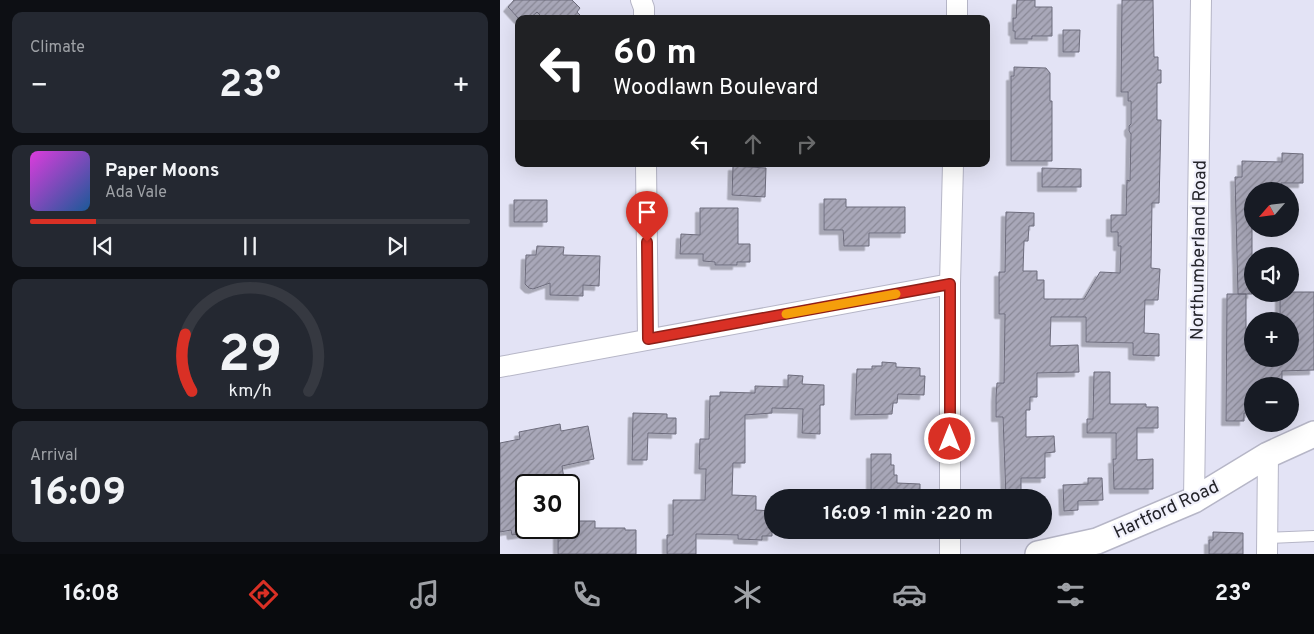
<!DOCTYPE html>
<meta charset="utf-8">
<style>
body{margin:0;font-family:Overpass,sans-serif;background:#242831;color:#f1f3f6;height:100vh;display:flex;flex-direction:column;font-size:19px;white-space:nowrap}
*{box-sizing:border-box;margin:0}
p{font-size:16px;color:#9ea1a6}
.icon{flex:none;width:28px;height:28px;fill:none;stroke:currentColor;stroke-width:2;stroke-linecap:round;stroke-linejoin:round}
.map{position:relative;flex:1;overflow:hidden}
.panel{display:flex;flex-direction:column;gap:12px;padding:12px;background:#0d0f14;width:500px}
.panel>*{flex:none}
.guide{position:absolute;left:15px;top:15px;width:475px;height:152px;border-radius:10px;box-shadow:0 5px 20px #0002;background:#202124;color:#fff;overflow:hidden}
.needle{width:32px;rotate:242deg}
.buttons{position:absolute;left:744px;top:182px;display:grid;gap:10px}
.buttons a{display:grid;place-items:center;width:55px;height:55px;border-radius:50%;background:#171b24;box-shadow:0 5px 20px #0002;font-size:25px}
.speed{position:absolute;left:15px;top:474px;display:flex;gap:10px;font-size:25px;font-weight:700;text-align:center}
.speed>*{display:grid;place-content:center;width:65px;height:65px;border-radius:50%;background:#171b24;box-shadow:0 5px 20px #0002;line-height:1}
.speed .limit{border:2px solid #111;border-radius:8px;background:#fff;color:#111}
.pin{position:absolute;display:grid;place-items:center;width:42px;height:42px;color:#fff;margin:-51px -21px;border-radius:50% 50% 50% 0;rotate:-45deg;box-shadow:0 0 5px #0007}
.pin .icon{rotate:45deg}
.me{position:absolute;width:55px;margin:-28px;rotate:0deg;stroke-linejoin:round;filter:drop-shadow(0 0 4px #0008)}
.turn{display:flex;align-items:center;gap:18px;height:105px;padding:0 15px;font-size:22px}
.turn .icon{width:65px;height:65px;stroke-width:2.5}
.turn b{display:block;font-size:35px;line-height:42px}
.lanes{display:flex;align-items:center;height:48px;padding:0 15px;background:#0003;justify-content:center;gap:25px;direction:ltr}
.lanes .off{opacity:.35}
.big{font-size:38px;font-weight:700;line-height:1.1}
.panel .widget{flex:1;display:flex;flex-direction:column;justify-content:center;gap:8px;min-width:0;padding:0 18px;border-radius:10px;background:#242831}
.panel .dial{align-items:center;gap:0}
.dial svg{height:130px;overflow:visible;fill:none;stroke:#363941;stroke-width:7;stroke-linecap:round;text-anchor:middle}
.dial text{fill:#f1f3f6;stroke:none}
.song{display:flex;align-items:center;gap:15px}
.cover{width:60px;height:60px;border-radius:8px;background:linear-gradient(135deg,hsl(300 70% 55%),hsl(210 70% 35%))}
.played{height:5px;border-radius:2px;background:linear-gradient(90deg,#d93025 15%,#363941 15%)}
.keys{display:flex;justify-content:space-around;direction:ltr}
.heat{display:flex;justify-content:space-between;align-items:center;font-size:28px;direction:ltr}
.trip{position:absolute;left:264px;top:489px;width:288px;height:50px;border-radius:25px;background:#171b24;box-shadow:0 5px 20px #0002;font-weight:700;line-height:50px;text-align:center}
.tabs{display:flex;height:80px;justify-content:space-around;align-items:center;background:#090b0e;color:#9ea1a6}
.tabs .icon{width:35px;height:35px}
.tabs .on{color:#d93025}
.tabs b{font-size:22px;color:#f1f3f6}
main{display:flex;flex:1;min-height:0}
.map>svg:first-child{display:block}
</style>
<main>
<section class="panel">
<div class="widget"><p>Climate</p>
<div class="heat"><a>−</a><b class="big">23°</b><a>+</a></div>
</div>
<div class="widget">
<div class="song"><i class="cover"></i><div><b>Paper Moons</b><p>Ada Vale</p></div></div>
<div class="played"></div>
<div class="keys"><svg class="icon" aria-label="previous" viewBox="0 0 24 24"><path d="M18 5L8 12l10 7zM5 5v14"/></svg><svg class="icon" aria-label="pause" viewBox="0 0 24 24"><path d="M8 5v14M16 5v14"/></svg><svg class="icon" aria-label="next" viewBox="0 0 24 24"><path d="M6 5l10 7-10 7zM19 5v14"/></svg></div>
</div>
<div class="widget dial"><svg viewBox="0 0 100 80">
<path d="M14 69A42 42 0 1 1 86 69"/>
<path d="M14 69A42 42 0 0 1 10 34" stroke="#d93025"/>
<text x="50" y="56" font-size="32" font-weight="700">29</text>
<text x="50" y="72" font-size="11">km/h</text>
</svg></div>
<div class="widget"><p>Arrival</p><b class="big">16:09</b></div>
</section>
<div class="map">
<svg width="814" height="554" viewBox="0 0 814 554">
<defs>
<pattern id="building-hatch" width="6" height="6" patternUnits="userSpaceOnUse" patternTransform="scale(1.25)"><rect width="6" height="6" fill="#a8a7b8"/><path d="M-1 1l2-2M0 6l6-6M5 7l2-2" fill="none" stroke="#898896"/></pattern>
<filter id="shadow"><feDropShadow dx="-4.5" dy="4.5" stdDeviation="0" flood-color="#0004"/></filter>
</defs>
<rect width="100%" height="100%" fill="#e3e3f5"/>
<!-- building -->
<path fill="url(#building-hatch)" stroke="#6d6c7c" filter="url(#shadow)" d="M14,0h58l8,8 -3,4 7,7h-40l-7,-7 -8,7h-10l-11,-12z
M517,0h18v7h17v29h-20v3h-17v-8h-2v-13h3z
M622,0h31l1,57h4v13h3v13h-4v37h4l-2,83h-7l-1,65 9,1 -2,31h-13l-1,33 15,1v22l-26,-1v-12l-47,-1v-25h-35l-1,29 28,-1 1,27 -42,1v24h-7v13h-4v27l28,-1 1,16 -10,1v25h-24v20h-15l-3,-81h-7v-20l1,-14h7l1,-69h-6v-42h6l1,-60 28,1v13h-5l-1,15h-4l-1,30h14v9h7v19h40l16,-27 20,1 1,-27h-3v-14h-7v-17h15l1,-35 3,1 1,-47 -2,-3v-5l2,-2v-23h-3v-9h-7z
M563,30h17l-1,22h-16z
M514,67l32,1 4,5v28h2v60h-41v-85h3z
M782,153l21,1v29h-22v8h-29v103h-14l-3,-117h7v-16l40,1z
M233,166l33,2 -1,29 -33,-2z
M542,168l39,1v18h-39z
M324,199h22v8h59v26h-36v13h-25l-1,-16h-19z
M14,200h33v22h-33z
M200,208h38v36h12v18h-13v3h-22v-3l-12,-1v-7h-23l1,-20 19,1z
M37,246l27,1 -1,8 37,1 -1,30 -16,-1v11l-33,-1v-12l-17,6 -4,-1 -4,-4 1,-29h10z
M790,292h24v78l-32,1v15h-30v21h-2v6h-6v8h-18l1,-127h19v57h6v8h38v-38h-10v-27h10z
M382,362l14,1v4l24,1v8h5l-1,19 -26,-1 -1,9h-4l-1,11 -37,1 2,-46h15v-3h10z
M594,372h16v32h36v3h12v21h-21v32l16,-1v30h-39l-1,-30h3v-26h-29v-14h6z
M288,375l15,1 -1,8 22,1v20h-4v29l-18,-1 1,-24 -31,-1v5l-27,2v48h-12l-1,32 24,1v14l16,1v25h-10v4l-24,-1v-4l-42,-1v20h-29v-19h6v-35h32l1,-31h-7l1,-30h9l1,-43h10v-4l35,1v-7l33,1z
M133,413l34,1v4h9v16l-28,-1 -1,27h-15z
M60,424l1,7 27,-5 6,33 -32,7 3,19h-39v48l-14,2 -1,-5 -11,2v-89l20,-4 -1,-7z
M371,454h20v11h3v10h3v8l23,1v14h-49z
M588,478h14l1,22 -25,1v9l-14,1 -1,-26 25,-1z
M69,521h26v7h30v2h11v24h-78v-26h11z
M713,532l30,1v21h-34v-14h4z"/>
<g fill="none" stroke-linecap="round" stroke-linejoin="round">
<defs>
<path id="service" d="M767,538l47,-2"/>
<path id="minor" d="M141,0l3,8v11
M457,19v-19
M146,164l2,175
M0,367l450,-83
M450,498v-214l3,-120
M694,500l7,-500
M450,554v-24
M767,554l1,-99"/>
<path id="tertiary" d="M538,554l59,-13 97,-41 74,-45 46,-21"/>
</defs>
<!-- service casing -->
<use href="#service" stroke="#b6b6c7" stroke-width="12"/>
<!-- minor casing -->
<use href="#minor" stroke="#b6b6c7" stroke-width="22"/>
<!-- tertiary casing -->
<use href="#tertiary" stroke="#b6b6c7" stroke-width="28"/>
<!-- service -->
<use href="#service" stroke="#fff" stroke-width="10"/>
<!-- minor -->
<use href="#minor" stroke="#fff" stroke-width="20"/>
<!-- tertiary -->
<use href="#tertiary" stroke="#fff" stroke-width="25"/>
</g>
<g fill="none" stroke-linecap="round" stroke-linejoin="round">
<defs>
<path id="route" d="M147,242l1,97 302,-55v155"/>
</defs>
<!-- route casing -->
<use href="#route" stroke="#8d1f18" stroke-width="12"/>
<!-- route -->
<use href="#route" stroke="#d93025" stroke-width="9"/>
<!-- slow -->
<path stroke="#f59e0b" stroke-width="9" d="M286,314l110,-20"/>
</g>
<g text-anchor="middle" stroke-width="4.5" stroke-linejoin="round" paint-order="stroke">
<!-- street labels -->
<g font-size="18" fill="#24242a" stroke="#f1f1fc">
<text transform="translate(698 250) rotate(-89)" y="6">Northumberland Road</text>
<text transform="translate(666 509) rotate(-25)" y="6">Hartford Road</text>
</g>
</g>
</svg>
<div class="buttons">
<a><svg class="needle" viewBox="-14 -14 28 28"><path d="M0-13l5 13h-10z" fill="#e53935"/><path d="M0 13l5-13h-10z" fill="#9ea1a6"/></svg></a>
<a><svg class="icon" aria-label="sound" viewBox="0 0 24 24"><path d="M4 9h4l5-4v14l-5-4H4zM17 9q2 3 0 6"/></svg></a>
<a>+</a>
<a>−</a>
</div>
<div class="speed"><div class="limit">30</div></div>
<div class="pin" style="left:147px;top:242px;background:#d93025"><svg class="icon" aria-label="arrive" viewBox="0 0 24 24"><path d="M6 21V4h12l-3 4 3 4H6"/></svg></div>
<svg class="me" style="left:450px;top:439px" viewBox="-20 -20 40 40"><circle r="17" fill="#d93025" stroke="#fff" stroke-width="3"/><path d="M0-11L8 9 0 5-8 9z" fill="#fff"/></svg>
<div class="trip">16:09 · 1 min · 220 m</div>
<div class="guide">
<div class="turn"><svg class="icon" aria-label="left" viewBox="0 0 24 24"><path d="M17 20v-9H6M10 6l-5 5 5 5"/></svg><div><b>60 m</b>Woodlawn Boulevard</div></div>
<div class="lanes"><svg class="icon" aria-label="left" viewBox="0 0 24 24"><path d="M17 20v-9H6M10 6l-5 5 5 5"/></svg><svg class="icon off" aria-label="ahead" viewBox="0 0 24 24"><path d="M12 20V5M6 11l6-6 6 6"/></svg><svg class="icon off" aria-label="right" viewBox="0 0 24 24"><path d="M7 20v-9h11M14 6l5 5-5 5"/></svg></div>
</div>
</div>
</main>
<nav class="tabs">
<b>16:08</b>
<svg class="icon on" aria-label="directions" viewBox="0 0 24 24"><path d="M12 3l9 9-9 9-9-9zM9 14v-3h6M13 9l2 2-2 2"/></svg>
<svg class="icon" aria-label="music" viewBox="0 0 24 24"><path d="M9 18V5l10-2v13"/><circle cx="6" cy="18" r="3"/><circle cx="16" cy="16" r="3"/></svg>
<svg class="icon" aria-label="phone" viewBox="0 0 24 24"><path d="M5 4h4l2 5-3 2q2 4 5 5l2-3 5 2v4C11 20 4 13 5 4z"/></svg>
<svg class="icon" aria-label="climate" viewBox="0 0 24 24"><path d="M12 3v18M4 7l16 10M4 17L20 7"/></svg>
<svg class="icon" aria-label="car" viewBox="0 0 24 24"><path d="M5 17H2v-5l4-1 3-4h7l3 4 3 1v5h-3M9 17h6M6 11h13"/><circle cx="7" cy="17" r="2"/><circle cx="17" cy="17" r="2"/></svg>
<svg class="icon" aria-label="filters" viewBox="0 0 24 24"><path d="M4 7h16M4 17h16"/><circle cx="9" cy="7" r="2"/><circle cx="15" cy="17" r="2"/></svg>
<b>23°</b>
</nav>
